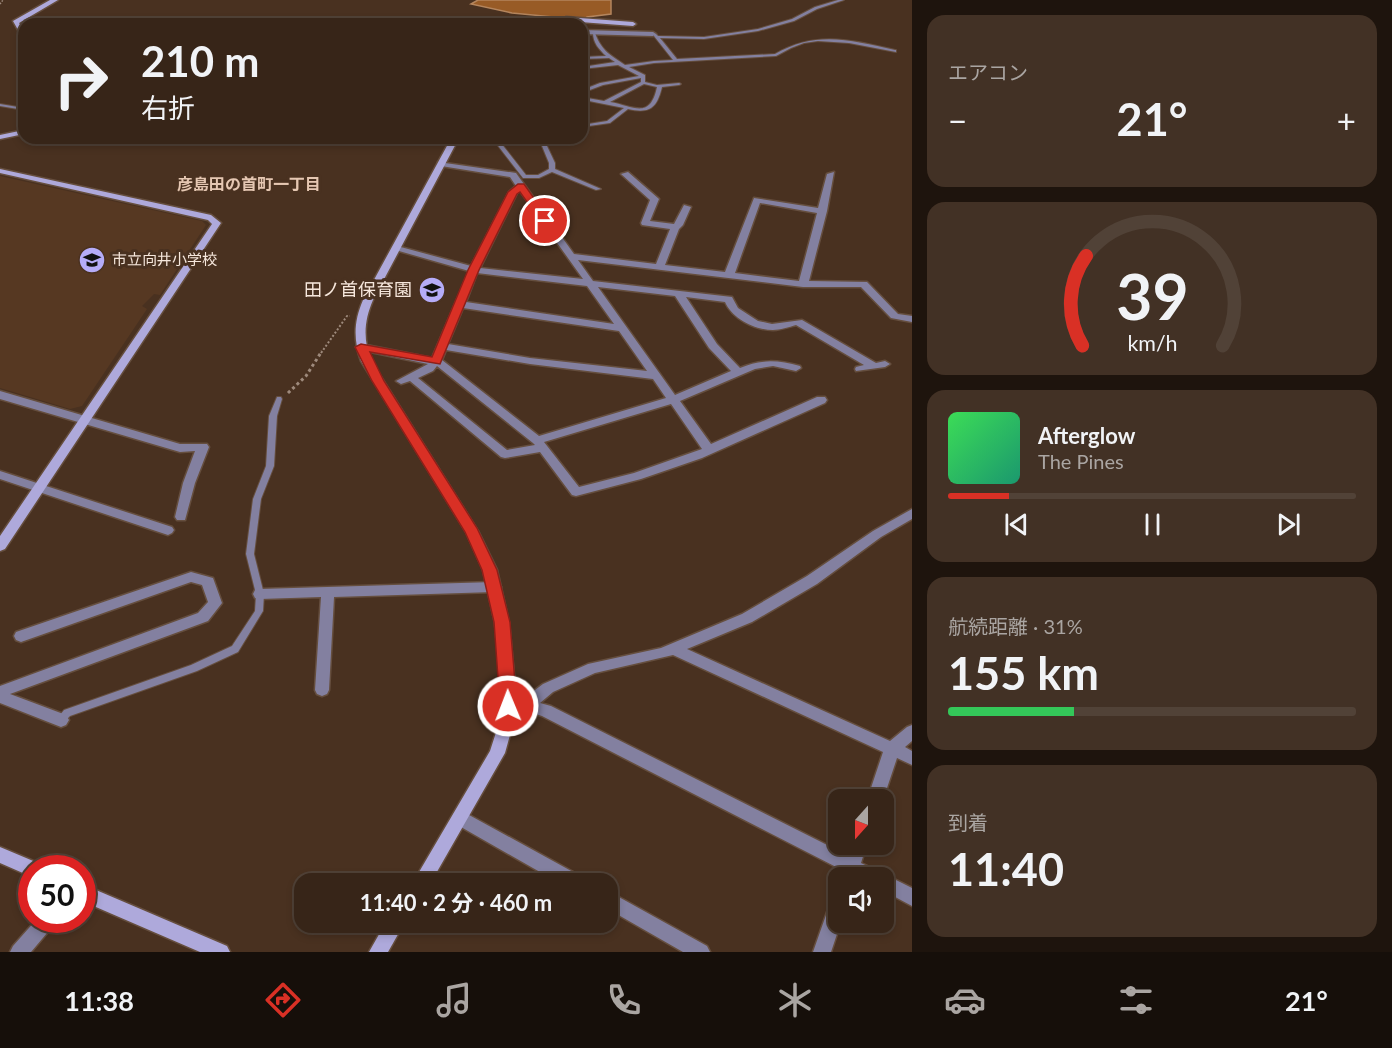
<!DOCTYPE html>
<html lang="ja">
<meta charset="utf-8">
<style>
body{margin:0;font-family:Lato,"Noto Sans JP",sans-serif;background:#423125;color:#f1f3f6;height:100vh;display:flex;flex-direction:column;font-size:22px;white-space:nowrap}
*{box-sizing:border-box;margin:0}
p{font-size:20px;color:#aaa5a2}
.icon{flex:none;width:33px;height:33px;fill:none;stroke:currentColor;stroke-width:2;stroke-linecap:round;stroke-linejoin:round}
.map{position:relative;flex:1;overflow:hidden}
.side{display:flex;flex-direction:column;gap:15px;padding:15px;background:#1e140d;width:480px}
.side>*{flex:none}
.guide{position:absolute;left:18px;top:18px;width:570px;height:126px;border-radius:18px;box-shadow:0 3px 9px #0003,0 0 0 2px #514237;background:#372518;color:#f1f3f6;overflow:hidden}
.needle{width:39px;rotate:201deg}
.tools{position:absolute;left:828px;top:789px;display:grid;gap:12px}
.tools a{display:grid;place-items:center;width:66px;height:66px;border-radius:12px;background:#372518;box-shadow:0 3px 9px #0003,0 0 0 2px #514237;font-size:30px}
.speed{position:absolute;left:18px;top:855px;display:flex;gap:12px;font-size:30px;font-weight:700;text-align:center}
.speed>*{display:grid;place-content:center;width:78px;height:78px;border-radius:50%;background:#372518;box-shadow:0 3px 9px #0003,0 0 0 2px #514237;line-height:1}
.speed .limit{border:9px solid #d22;background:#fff;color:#111}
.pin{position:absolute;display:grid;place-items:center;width:51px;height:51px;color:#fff;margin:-26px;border:3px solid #fff;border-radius:50%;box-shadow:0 2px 6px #0007}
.me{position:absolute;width:66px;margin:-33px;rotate:359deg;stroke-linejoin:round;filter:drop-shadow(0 0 4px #0008)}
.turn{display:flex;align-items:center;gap:21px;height:126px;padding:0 24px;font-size:27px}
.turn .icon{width:78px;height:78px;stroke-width:2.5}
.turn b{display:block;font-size:42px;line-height:51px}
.big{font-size:45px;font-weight:700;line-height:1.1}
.side .card{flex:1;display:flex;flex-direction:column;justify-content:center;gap:9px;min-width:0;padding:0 21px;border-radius:18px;background:#423125}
.side .dial{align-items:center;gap:0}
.dial svg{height:156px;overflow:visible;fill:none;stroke:#514237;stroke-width:7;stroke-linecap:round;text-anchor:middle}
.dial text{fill:#f1f3f6;stroke:none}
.song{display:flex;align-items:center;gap:18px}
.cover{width:72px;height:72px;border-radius:9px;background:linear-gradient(135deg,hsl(130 70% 55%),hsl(160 70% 35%))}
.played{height:6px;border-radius:3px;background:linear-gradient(90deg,#d93025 15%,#514237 15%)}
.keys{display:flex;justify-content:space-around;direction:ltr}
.heat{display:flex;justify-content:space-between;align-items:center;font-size:33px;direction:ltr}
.charge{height:9px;border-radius:4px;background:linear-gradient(90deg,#34c759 31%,#514237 0)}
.trip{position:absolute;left:294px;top:873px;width:324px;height:60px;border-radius:18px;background:#372518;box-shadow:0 3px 9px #0003,0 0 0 2px #514237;font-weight:700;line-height:60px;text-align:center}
.dock{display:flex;height:96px;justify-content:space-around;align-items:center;background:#160f0a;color:#aaa5a2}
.dock .icon{width:42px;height:42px}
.dock .selected{color:#d93025}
.dock b{font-size:27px;color:#f1f3f6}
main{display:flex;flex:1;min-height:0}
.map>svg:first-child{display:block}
</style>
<main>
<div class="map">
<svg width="912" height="952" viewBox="0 0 912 952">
<rect width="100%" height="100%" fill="#493120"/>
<!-- built -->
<path fill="#563822" d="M0,176l202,45 4,4 -46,70 -6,-1 -12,12 5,3 -65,97 -12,3 -70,-21z"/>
<!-- water -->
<path fill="#985b26" stroke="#b4855d" stroke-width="1.5" d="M478,0h133v14l-24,3 -2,3 -73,-7 -41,-9z"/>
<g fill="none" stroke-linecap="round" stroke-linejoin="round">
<defs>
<path id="lane" d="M838,0h6l-27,9 -23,12 -36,10 -54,8 -44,-1 17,21 98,-5c41,-24 76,-14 120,-4h1v2l-47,-9 -31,-2 -14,2 -13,5 -15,8 -122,7 -25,4 16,8v7l12,3 22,-2 2,1 -2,1 -17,2c-5,21 -12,27 -34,22l-18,14 -28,4v-2l25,-4 17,-13 -40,-8h-2v-3l22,4 37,-19v-4l-38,7 -21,8v-3l18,-7 39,-7 -21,-11 -36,4v-2l33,-5 -6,-4 -27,1v-2l24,-1c-7,-7 -13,-13 -13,-23h2c7,19 16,22 30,32l29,-4 19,-1 -19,-24v-2h2l2,2 46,1 54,-8 34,-10 23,-12zM644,84l13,3c-7,33 -23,19 -47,15z
M0,104l24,4v2l-24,-4z
M492,138h5l29,37h12l11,-6v-6l-7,-17 6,-8h5l-6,8 8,17v6l46,20 -5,1 -44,-18 -13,6h-16z
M277,397h4l1,2 -5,17 -3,50 -13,33 -7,55 10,40 -1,17 -25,41 -41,19 -127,45c-4,4 -6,9 -12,7l-2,-3 8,-10 127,-45 41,-19 23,-35 1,-17 -10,-40 7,-55 13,-33 3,-50z"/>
<path id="street" d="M582,30l71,2 3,2 -3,2 -71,-2z
M438,162l78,11 58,81 82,10 14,-35 -28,-4 -1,-2 9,-23 -29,-26 7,-2 31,27 -9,22 24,3 10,-19 7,2 -8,18 -4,4 -14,36 60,7 29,-74 64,10 9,-34 7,-2 -7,39 -18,70 58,1 31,32 14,2v6l-21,-4 -30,-31h-58l-225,-27 15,21 139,16 6,11 20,13 14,3 30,-4 74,43 9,-2 5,3 -5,3 -29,4 -1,-2 1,-2 8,-2 -68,-40c-7,2 -16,5 -23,5 -19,0 -41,-12 -48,-28l-39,-5 31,47 23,24c21,-9 38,-8 60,-2l1,2 -5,3 -23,-5 -18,3 -75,32 31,43 106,-47h8l2,3 -2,3 -123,55 -61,21 -65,17 -4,-1 -32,-43 -35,6 -4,-1 -91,-76 -9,3 -5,-3 32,-17 -67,-14 -5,-3 5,-3 71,14 37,-87 -77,-22 5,-3 74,20 38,-74 7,-6 -6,-9 -69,-11h-3zM520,191l63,88 -103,-11 37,-75zM760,203l57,10 -18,68 -64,-8zM477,273l110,13 27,38 -148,-22zM598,287l77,9 34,52 22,23 -56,24zM463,308l156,23 28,40 -117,-13 -82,-14zM446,350l84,14 123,15 13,19 -127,38 -97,-76zM437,366l96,77 2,2 -28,5 -89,-72 15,-7zM671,404l31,45 -68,24 -55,14 -35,-45z
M0,391l180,53h27l2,3 -14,36 -10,37h-8l-2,-3 8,-34 12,-32 -15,1 -180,-53z
M0,471l172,56 2,3 -2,3 -4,2 -168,-56z
M912,509v10l-31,18 -64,47 -65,38 -65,27 203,92 17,-14 5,-2v16l-7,6 7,4v14l-15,-7 -14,42h-16l16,-48 -210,-97 -78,18 -42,19 -13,11 11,3 296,149 4,-11h16l-6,19 19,9 1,3 3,-1 28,14v18l-28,-15v-13h-44l2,-8 -300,-154 -16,-5 -18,1 -5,-1 -2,-5 2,-5 20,-2 20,-15 45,-20 73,-16 81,-34 65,-38 66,-45z
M191,572l22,6 9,25 -14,18 -198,73 56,21 3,5 -3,5 -5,2 -61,-24v-17l198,-73 10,-11 -6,-17 -11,-3 -170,60 -5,-2 -2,-4 2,-4z
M494,582l5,1 2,4 -2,4 -5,1 -160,5 -5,93 -2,4 -5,2 -5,-2 -2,-4 6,-93 -61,2 -5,-1 -2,-4 2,-4 5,-1z
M460,810l124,68 2,6h-25l-107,-61 -2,-5 2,-5z
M608,891l99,55 3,6h-27l-75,-43z
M838,895v27h3l-10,30h-18l19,-54z
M36,920h20l-3,6 -22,26h-21l3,-6z"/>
<path id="secondary" d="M50,0h8l-39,23 5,8v7l-2,-1 -9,-16z
M566,17l67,5 3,2 -3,2 -66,-5 -7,3h-8z
M24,130v4l-24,5v-4z
M353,138l97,2 9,-2 -86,162c-9,21 -10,39 -2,61l107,170 19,39 12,53 6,63v31l-10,36 -75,131h-18l78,-133 11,-34v-31l-6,-63 -12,-53 -17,-38 -105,-171c-8,-22 -7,-40 2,-61l85,-156 -91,-4z
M0,169l211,46 10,8 -216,326 -5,2v-15l212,-312 -4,-4 -208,-47z
M0,847l38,16 2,5h-8v9l-32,-14z
M82,884l145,62 3,6h-30l-118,-51z
M386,922h19l-17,30h-19z"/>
</defs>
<!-- lane casing -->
<use href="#lane" stroke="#654e3e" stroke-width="2"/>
<!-- street casing -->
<use href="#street" stroke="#654e3e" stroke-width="3"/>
<!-- secondary casing -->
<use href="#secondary" stroke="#654e3e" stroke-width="3"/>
<!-- path-far2 -->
<path stroke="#9e8a7c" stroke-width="1.5" stroke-dasharray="1.5 1.5" stroke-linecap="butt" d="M0,4l3,-4"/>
<!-- path-far1 -->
<path stroke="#9e8a7c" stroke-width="2" stroke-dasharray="2 2" stroke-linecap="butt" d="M321,353l26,-37h3"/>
<!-- path -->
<path stroke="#9e8a7c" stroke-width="3" stroke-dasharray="3 3" stroke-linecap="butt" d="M288,393l18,-17 16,-25"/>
<!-- lane -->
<use href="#lane" fill="#8380a0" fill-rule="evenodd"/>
<!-- street -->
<use href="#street" fill="#8380a0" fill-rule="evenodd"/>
<!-- secondary -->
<use href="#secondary" fill="#aea9db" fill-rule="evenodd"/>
</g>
<!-- route -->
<path fill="#d93025" stroke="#8d1f18" stroke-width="1.5" d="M518,184h6l26,37 -8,2 -22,-31 -3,2 -38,76 -39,94 -70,-12 14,29 93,147 20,42 13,52 7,84 -3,5 -6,2 -6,-2 -2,-5 -6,-84 -12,-52 -17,-38 -93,-151 -17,-34 6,-3 71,13 36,-87 40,-78z"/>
<!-- icons -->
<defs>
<symbol id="school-disc" viewBox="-11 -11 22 22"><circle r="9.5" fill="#b5acf8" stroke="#493120"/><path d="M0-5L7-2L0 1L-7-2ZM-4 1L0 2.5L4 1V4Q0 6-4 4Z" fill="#111"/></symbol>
</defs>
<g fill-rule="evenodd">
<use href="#school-disc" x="77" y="245" width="30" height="30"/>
<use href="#school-disc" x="417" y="275" width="30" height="30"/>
</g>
<g text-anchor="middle" stroke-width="6" stroke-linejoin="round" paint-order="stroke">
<!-- far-poi labels -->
<g font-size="15" fill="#f6e7dc" stroke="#493120" text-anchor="start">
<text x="112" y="265">市立向井小学校</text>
</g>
<!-- far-neighbourhood labels -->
<g font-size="16" font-weight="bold" fill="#e5c7b2" stroke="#493120">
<text x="249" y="190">彦島田の首町一丁目</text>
</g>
<!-- poi labels -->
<g font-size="18" fill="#f6e7dc" stroke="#493120" text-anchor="end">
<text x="412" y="296">田ノ首保育園</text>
</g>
</g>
</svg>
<div class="tools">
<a><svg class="needle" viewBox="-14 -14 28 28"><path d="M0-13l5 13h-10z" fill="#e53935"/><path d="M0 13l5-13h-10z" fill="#aaa5a2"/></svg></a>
<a><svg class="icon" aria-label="sound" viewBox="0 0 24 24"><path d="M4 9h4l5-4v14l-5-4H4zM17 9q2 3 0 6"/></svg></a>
</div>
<div class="speed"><div class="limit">50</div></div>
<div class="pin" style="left:545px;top:221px;background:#d93025"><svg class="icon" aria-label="arrive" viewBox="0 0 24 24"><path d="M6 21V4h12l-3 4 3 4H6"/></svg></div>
<svg class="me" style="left:508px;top:706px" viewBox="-20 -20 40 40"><circle r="17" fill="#d93025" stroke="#fff" stroke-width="3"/><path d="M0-11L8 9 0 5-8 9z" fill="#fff"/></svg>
<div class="trip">11:40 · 2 分 · 460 m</div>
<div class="guide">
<div class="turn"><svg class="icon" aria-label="right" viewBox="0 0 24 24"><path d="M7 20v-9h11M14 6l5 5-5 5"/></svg><div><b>210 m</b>右折</div></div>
</div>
</div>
<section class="side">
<div class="card"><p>エアコン</p>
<div class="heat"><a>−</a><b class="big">21°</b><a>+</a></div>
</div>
<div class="card dial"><svg viewBox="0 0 100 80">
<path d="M14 69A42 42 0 1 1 86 69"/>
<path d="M14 69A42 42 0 0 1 16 23" stroke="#d93025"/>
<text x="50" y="56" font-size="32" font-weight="700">39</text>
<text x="50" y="72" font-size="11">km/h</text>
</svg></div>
<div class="card">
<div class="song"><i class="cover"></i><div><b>Afterglow</b><p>The Pines</p></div></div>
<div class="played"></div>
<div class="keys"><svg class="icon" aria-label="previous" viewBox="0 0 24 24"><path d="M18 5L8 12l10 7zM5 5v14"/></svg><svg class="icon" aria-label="pause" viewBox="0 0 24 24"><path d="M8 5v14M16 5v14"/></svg><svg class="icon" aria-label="next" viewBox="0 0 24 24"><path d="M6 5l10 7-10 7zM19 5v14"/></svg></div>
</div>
<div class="card"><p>航続距離 · 31%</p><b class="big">155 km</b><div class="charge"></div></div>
<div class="card"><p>到着</p><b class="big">11:40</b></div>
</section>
</main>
<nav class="dock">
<b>11:38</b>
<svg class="icon selected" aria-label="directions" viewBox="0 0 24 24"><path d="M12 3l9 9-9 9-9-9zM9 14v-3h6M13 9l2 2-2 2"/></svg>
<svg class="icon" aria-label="music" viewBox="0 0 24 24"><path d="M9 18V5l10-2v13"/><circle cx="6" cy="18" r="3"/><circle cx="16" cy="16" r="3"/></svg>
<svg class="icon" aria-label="phone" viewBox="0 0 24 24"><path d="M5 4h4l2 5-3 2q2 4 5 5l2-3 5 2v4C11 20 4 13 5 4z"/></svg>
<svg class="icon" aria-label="climate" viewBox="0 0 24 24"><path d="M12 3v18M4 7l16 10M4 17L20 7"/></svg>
<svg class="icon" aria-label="car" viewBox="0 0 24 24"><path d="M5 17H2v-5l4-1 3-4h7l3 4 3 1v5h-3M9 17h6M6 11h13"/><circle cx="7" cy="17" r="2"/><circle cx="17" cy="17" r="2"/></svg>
<svg class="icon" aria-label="filters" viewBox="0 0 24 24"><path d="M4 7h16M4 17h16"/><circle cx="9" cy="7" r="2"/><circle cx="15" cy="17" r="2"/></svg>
<b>21°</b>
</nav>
